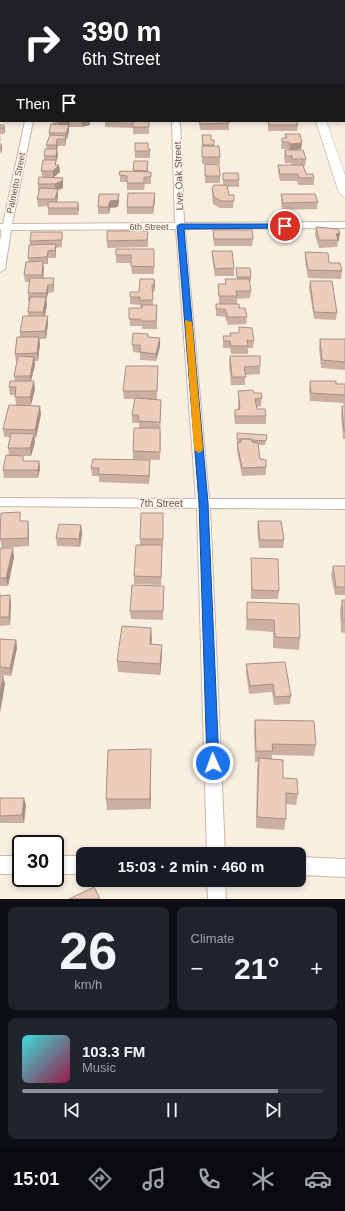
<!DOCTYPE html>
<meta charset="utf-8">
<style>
body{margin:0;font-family:Arial,sans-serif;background:#20242c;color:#f1f3f6;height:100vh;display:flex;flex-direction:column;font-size:15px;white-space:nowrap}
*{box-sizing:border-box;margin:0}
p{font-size:13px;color:#9ea1a6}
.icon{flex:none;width:22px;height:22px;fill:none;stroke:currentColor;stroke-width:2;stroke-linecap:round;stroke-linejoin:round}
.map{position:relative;height:899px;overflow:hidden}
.sheet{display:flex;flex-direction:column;gap:8px;padding:8px;background:#0d0f14;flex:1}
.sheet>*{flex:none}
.hud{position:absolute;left:0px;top:0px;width:345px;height:122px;box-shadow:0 2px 6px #0003;background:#202124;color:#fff;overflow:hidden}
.speed{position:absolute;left:12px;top:835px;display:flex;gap:8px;font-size:20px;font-weight:700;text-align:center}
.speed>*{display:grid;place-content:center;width:52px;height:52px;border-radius:50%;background:#171b24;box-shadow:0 2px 6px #0003;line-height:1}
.speed .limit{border:2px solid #111;border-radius:6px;background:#fff;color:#111}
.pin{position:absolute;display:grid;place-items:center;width:34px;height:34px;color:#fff;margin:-17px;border:2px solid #fff;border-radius:50%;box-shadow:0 1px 4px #0007}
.me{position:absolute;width:44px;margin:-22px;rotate:358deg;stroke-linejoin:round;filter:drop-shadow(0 0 3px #0008)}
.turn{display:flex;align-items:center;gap:14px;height:84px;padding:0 16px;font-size:18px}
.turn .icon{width:52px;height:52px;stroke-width:2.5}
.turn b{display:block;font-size:28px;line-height:34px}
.then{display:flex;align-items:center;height:38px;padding:0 16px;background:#0003;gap:8px;font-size:15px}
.big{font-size:30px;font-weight:800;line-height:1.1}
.sheet .tile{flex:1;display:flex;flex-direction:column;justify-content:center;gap:6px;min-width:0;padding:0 14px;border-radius:8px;background:#20242c}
.sheet .dial{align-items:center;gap:0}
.dial b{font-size:52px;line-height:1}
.song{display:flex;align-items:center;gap:12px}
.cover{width:48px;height:48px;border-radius:6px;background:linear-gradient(135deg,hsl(180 70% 55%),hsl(340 70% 35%))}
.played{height:4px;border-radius:2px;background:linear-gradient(90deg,#8c9099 85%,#363941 85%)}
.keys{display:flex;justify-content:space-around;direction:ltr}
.heat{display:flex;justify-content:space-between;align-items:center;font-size:22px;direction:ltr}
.sheet .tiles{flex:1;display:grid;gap:8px;grid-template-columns:1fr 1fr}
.tile:last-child{grid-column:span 2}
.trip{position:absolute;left:76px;top:847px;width:230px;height:40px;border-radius:8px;background:#171b24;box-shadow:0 2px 6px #0003;font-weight:800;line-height:40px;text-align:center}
.tabs{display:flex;height:64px;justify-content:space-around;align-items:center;background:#090b0e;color:#9ea1a6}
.tabs .icon{width:28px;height:28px}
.tabs .on{color:#8c9099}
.tabs b{font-size:18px;color:#f1f3f6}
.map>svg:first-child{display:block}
</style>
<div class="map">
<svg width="345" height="899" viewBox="0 0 345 899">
<rect width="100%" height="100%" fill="#f9efe1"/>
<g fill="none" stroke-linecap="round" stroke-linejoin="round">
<defs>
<path id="street" d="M51,0h6v1h-6z
M166,0h6v1h-6z
M344,30h1v4h-1z
M0,33h1v4h-1z
M344,110h1v4h-1z
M0,113h1v4h-1z
M25,121h8l-21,103 163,-1 -3,-102h8l4,102 161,-1v6l-160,1 24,270h136v10l-135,-1 15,346h-18l-10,-346 -197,-2v-8l196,1 -20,-270 -165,1 -6,39 -5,3v-31l2,-11h-2v-6h3z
M0,856h21v18h-21z
M55,856h28v18h-28z
M299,857l46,2v18l-46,-2z
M207,880h18l1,19h-18z"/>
<path id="secondary" d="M280,0h8v1h-8z
M316,121h10l19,54v22l-6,-4z"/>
</defs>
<!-- street casing -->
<use href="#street" stroke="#c8b6aa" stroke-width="2"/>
<!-- secondary casing -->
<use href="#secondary" stroke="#ceb8aa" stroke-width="1"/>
<!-- street -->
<use href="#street" fill="#fff" fill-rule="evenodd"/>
<!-- secondary -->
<use href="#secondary" fill="#fff" fill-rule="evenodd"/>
</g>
<!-- wall -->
<path fill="#cbb0a1" d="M14,0h20l1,1h-21z
M119,0h31v1h-31z
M194,0h17v1h-17z
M305,0h15v1h-14z
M0,35h1v9h-1z
M344,50h1v8h-1z
M344,68h1v16h-1z
M0,69l1,1v9h-1z
M1,79v21h-1v-20z
M53,121h37v4l-8,2h-13v4l-3,9v2l-1,4h-7l-1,3 1,7 -2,6v3h3l1,7 -6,5 9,1v10l-5,2v6l-1,6h21v13h-30v-9l-10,1 -1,-8 3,-8h-2v-7l4,-7 -1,-6 3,-11v-4l3,-7 -1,-4 3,-7v-5l4,-9z
M105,121h44v13h-16v-6l-28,-1z
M199,121h30v9h-29z
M268,121h28l2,4 -1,6h-29z
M0,125h4l1,6 -1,3h-4l1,7h-1z
M285,134l17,9 -1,6 -6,1 11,9 -1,7h-2l3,8 8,4v7h-16l-1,-4h-17l-2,-9v-7h13v-2h-6l-1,-6 1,-7h4v-1h-8l1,-11h3z
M202,135l9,5h3v6l6,11v7h-18z
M0,142l2,7 -1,4h-1z
M150,149v9h-15v-7z
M134,161h14v11h3v12h-6l-1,6h-17v-8h-7v-11h13z
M205,164l15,12v7h-15z
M223,173l16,7v7h-12l2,8h5l-1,13h-13l-7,-4 -1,-9v-7l11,-3z
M119,194v7l-1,6 -8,1 -1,6h-11v-7z
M281,194l37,8 -1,7 -35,1 -1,-9z
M155,200l-2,14h-26v-7z
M316,227l22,2 1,12h-1l-1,6 -18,1 -4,-13z
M213,230l40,9 -1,7h-38l-1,-9z
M148,231v16l-41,1v-7z
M62,239v8l-6,1v10h-8v6h-5v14l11,8v6l-6,1 -2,8 1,4 -2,11h3v8l-2,15h-7l1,5 -2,17h-3v4l-4,16 4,8 -4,16h-15l-1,-10h-5l-1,-8 6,-6 -1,-5 3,-14h-1l-1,-8 5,-17v-5l8,-16v-4l1,-11h-1v-8l1,-11h-4l-1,-7 5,-13 -1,-4 2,-13v-4z
M154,249v25h-22l-1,-11h-15v-8z
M212,251l22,17v8h-19l-3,-18z
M305,252l24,11 13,8 -1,8 -33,-1 -3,-18z
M236,268l15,9v4h-2l2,10 -1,7 -13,1v5l10,13 -1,7 -18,1 -3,-8 -9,-1v-12h3l-1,-20h7v-5h12z
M154,279l1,7 -1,6h-2l1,13 4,8v16h-15v-3h-12l-1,-18h13v-1h-2v-2l-10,-1v-7l9,-5z
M310,281l27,32 -1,7 -22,-1 -5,-31z
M230,333l24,8 -1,7h-5v6h-17l-1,-6h-7v-12h7z
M148,337l12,1v8l-4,15 -16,-1v-7l-7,-1 -1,-7z
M320,339h25v31l-24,-2 -2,-21z
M230,356l30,10v8l-15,1v10h-14l-2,-21z
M158,366l-1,33 4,9 -1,20 1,8 -1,24 -27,-1v-8l6,-23v-5h-7v-8l3,-16h-11l-1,-8z
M310,381l26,3h9v22l-2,-3 -33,-2 -1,-13z
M238,391l16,2 8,5 -1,8 -4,1v2l9,7v8h-31l-1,-7 1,-7 3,-1z
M342,406h3v33h-2l-2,-25z
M41,414l-5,24h-2l1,4 -4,14h-16h8v5h16l1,8 -2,9h-34l-1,-8 6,-14 -1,-8 2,-11h-6l-1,-8z
M267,435l-2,10h-7l2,14 6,8v8l-24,1 -5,-25v-12z
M91,468h59l-1,16 -50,-2v-6h-7z
M163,513v34h-1l-1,38 -27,-1v-8l6,-31v-6z
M21,521l8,8v17l-27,2 -2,-9z
M258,521l26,19 -1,8h-24l-2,-19z
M81,525l1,8 -2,14 -23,-1 -1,-8z
M0,548l14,9 -6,29h-8z
M251,558l28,33 -1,8h-27z
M333,566h12v29h-10l-4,-20z
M0,592l1,4 10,7 -1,22 -10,1z
M164,594l-1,26 -32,-1 -1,-8z
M342,600h3v33l-4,-1 -1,-21z
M247,602l53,36 -1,12 -26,-2v-16l-27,-2z
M0,639l16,1 1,8 -6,28 -11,-1z
M152,639l-1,5 11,1v11l-2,19 -42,-3 -1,-11z
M246,664l45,32 -1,8 -16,1 -2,-13 -23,2 -3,-22z
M255,720l61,25 -2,11 -42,-1v4l11,19 15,16 -2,11 -10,-1v15l-2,11 -28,-2 1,-59 1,-7h-3l-1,-31z
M151,761v48l-44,1 -1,-11z
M0,798l26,7 -2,18h-24z"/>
<!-- shaded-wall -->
<path fill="#a59083" d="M65,121h5v5l-1,1v4l-2,9 -1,-7 -8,-4v-6z
M81,121h9v4l-8,2z
M4,125l1,6 -1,3z
M66,136v6l-1,4v-7z
M57,139l1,7 -2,6v-7z
M2,142v7l-1,4v-7z
M302,143l-1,6 -12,2 1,-7z
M57,149l1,7 -2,6v-6z
M56,160v7l3,-2 1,7 -7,6v-7l2,-6z
M63,178v10l-5,2v6l-2,10 -1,-22z
M155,193v7l-2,14v-7z
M119,194v7l-1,6 -8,1 -1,6 -1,-7 2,-6z
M78,202l1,7 -1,6z
M340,233l-1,8h-1l-2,-7z
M56,244v14l-1,-8z
M48,251v13l-1,-7z
M43,261l1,8 -1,13 -1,-7z
M54,278v14l-1,-7z
M154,279l1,7 -1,6z
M48,285v8l-2,8v-8z
M46,297l1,8 -3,15 -1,-8z
M48,316v8l-2,15 -1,-8z
M39,337l1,7 -2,17 -1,-8z
M160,338v8l-4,15v-7z
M34,357l1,8 -5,19v-8z
M34,381l1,8 -4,16 -1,-8z
M161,400v8l-1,22v-8z
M40,406l1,8 -5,24 -1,-8z
M34,434l1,8 -4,14 -1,-8z
M150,460v8l-1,16v-8z
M39,461l1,8 -2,9v-8z
M28,521l1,8v17l-1,-8z
M81,525l1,8 -2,14 -1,-8z
M162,545v8l-1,32v-8z
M13,548l1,9 -6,29 -2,-8z
M10,595l1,8 -1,22 -1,-8z
M151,628l1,11 -2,16v-11z
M16,640l1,8 -6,28 -1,-8z
M162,645v11l-2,19v-11z
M3,676l2,8 -5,29v-18z
M151,749v60l-1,-10z
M24,798l2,7 -2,18 -2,-8z"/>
<!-- building -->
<path fill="#eccdbb" stroke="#a59083" d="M75,0h18v1h-18z
M195,0h9v1h-9z
M248,0h18v1h-17z
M335,0h10v3h-1v-2h-9z
M344,68h1v10h-1z
M0,88h1v6h-1z
M56,121h9l-7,2z
M122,121h27v6h-16v-6z
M200,121h29v2l-29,1z
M268,121h28l2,4h-29z
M51,124l18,1 -3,8h-17z
M0,125h4v3h-4z
M285,134h15l2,9 -12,1 -1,-2h-7v-4h5z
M50,135l16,1 -1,3h-8l-1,6h-10z
M202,135h9v5h3v5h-11z
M135,143h13v6h2v2h-15z
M202,146h17l1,11h-18z
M45,149h12l-1,7h-12z
M285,150h18l3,9h-14v-3h-6z
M43,160h13l-1,5h4l-6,6h-12z
M134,161h14l-1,10 -14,-1z
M205,164l14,1 1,11h-15z
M278,165h25l3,9h7l1,4h-15l-1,-4h-18z
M120,171l31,1v5h-7v6h-17v-7l-8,-1z
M223,173h15l1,7h-16z
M39,177l24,1 -1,3 -7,3h-17z
M214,185h13l2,10h5v6h-13l-7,-4 -2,-9z
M40,188l18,1 -3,10h-18z
M128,193h27l-2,14h-26z
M99,194h20l-1,6 -8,1 -2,6h-10z
M281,194h34l3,8 -35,1z
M48,202h30v6h-30z
M316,227l22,2 2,4 -4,1 2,6h-19z
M213,230h39l1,9h-39z
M107,231h41l-1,9 -40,1z
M31,232h31v8l-32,1z
M56,244l-1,6 -7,1 -1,6 -19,1 1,-13z
M116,249h38v18l-23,-1v-11h-15z
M212,251h20l2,17 -19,1z
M305,252l23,1 1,10h11l2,8 -34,-1z
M43,261l-1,14h-18l2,-13z
M236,268h14l1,9h-14z
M30,278h24l-1,7h-5l-2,8h-18z
M140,279h14v6h-2l1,15h-13v-3h-10v-5h9z
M225,279h24l2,12h-15l1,5h-18l-1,-12h8z
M310,281h22l5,32 -23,-1z
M30,297h16l-3,15h-15z
M216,304h23v4h6l2,9h-19l-3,-8h-9z
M143,305h14l-1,16h-14l-1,-2h-12v-11h13z
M23,316h25l-3,15 -25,1z
M239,327l13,1 2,13 -7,-1 1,6h-17l-1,-5h-6l-1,-5h8l-1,-3h9z
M133,333l15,1v3l12,1 -4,16 -16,-2v-7h-8z
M17,337h22l-2,16 -22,1z
M320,339h25v23l-23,-2z
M18,356l16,1 -4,19h-16z
M230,356h30v10l-16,1 2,10h-14z
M126,366h32l-1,25h-34z
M10,381h24l-4,16h-15l1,-10h-7z
M310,381h26v3h9v12l-1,-1 -33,-2z
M253,390l1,3h7l1,5 -7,1 2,10h8l1,7h-31v-6l5,-1 -2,-18z
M135,398l26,2 -1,22 -21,-1 -1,-6h-6z
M9,405l31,1 -5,24 -32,-1z
M342,406h3v25h-1z
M134,428h26v24l-27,-1z
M11,433l23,1 -4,14h-22z
M237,433l30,2 -1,6 -14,-1 -1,-1h-14z
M241,439h10l1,3 6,1 2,16 6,1v7l-24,1 -5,-25 4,-1z
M6,455l17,1v5h16l-1,9h-35z
M93,459l57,1 -1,16 -51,-2 1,-6h-8z
M20,512v9h8v17l-28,1 1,-26z
M141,513h22v26h-23z
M258,521h23l3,19h-24z
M59,524l22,1 -2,14 -23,-1z
M136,545h26l-1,32 -27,-1z
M0,548h13l-7,30h-6z
M251,558l27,1 1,32 -27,-1z
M333,566h12v21h-9z
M132,585l32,1 -1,25h-33z
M10,595l-1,22h-9v-21z
M342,600h3v21h-2z
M247,602l52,2 1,34 -25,-1 -1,-17 -27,-1z
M122,626l29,2 -1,16 12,1 -2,19 -43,-3z
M0,639l16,1 -6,28 -10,-1z
M285,662l6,34 -16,1 -2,-13 -23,2 -4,-22z
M0,676h3l-3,19z
M255,720l59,1 2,24 -44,-1 1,7h-17z
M151,749l-1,50h-44l2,-49z
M259,758l24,2v18l14,1 1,15 -12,-1v26l-29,-2z
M0,798h24l-2,17 -22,1z
M94,887l6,12h-31z"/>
<!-- route -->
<path fill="#1a73e8" stroke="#114b97" d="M180,224h105l4,2 -4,2 -101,1 24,274 11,260 -2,4 -4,1 -5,-1 -1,-4 -8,-260 -22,-277z"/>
<!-- slow -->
<path fill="#f59e0b" d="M185,320l7,2 11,128 -4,3 -5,-3z"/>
<g text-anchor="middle" stroke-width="3" stroke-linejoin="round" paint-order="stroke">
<!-- far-street labels -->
<g font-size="9" fill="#6e564b" stroke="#fdf3e7">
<text transform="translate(16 183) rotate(-78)" y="3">Palmetto Street</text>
<text x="149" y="230">6th Street</text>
</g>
<!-- street labels -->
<g font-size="10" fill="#6e564b" stroke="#fdf3e7">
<text transform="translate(178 176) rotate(-92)" y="4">Live Oak Street</text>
<text x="161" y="507">7th Street</text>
</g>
</g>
</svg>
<div class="speed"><div class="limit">30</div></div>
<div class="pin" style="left:285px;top:226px;background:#d93025"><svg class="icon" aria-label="arrive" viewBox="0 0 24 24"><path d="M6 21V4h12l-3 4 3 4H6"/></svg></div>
<svg class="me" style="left:213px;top:763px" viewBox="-20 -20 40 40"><circle r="17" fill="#1a73e8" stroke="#fff" stroke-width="3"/><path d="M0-11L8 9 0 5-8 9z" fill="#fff"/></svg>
<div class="trip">15:03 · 2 min · 460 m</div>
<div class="hud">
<div class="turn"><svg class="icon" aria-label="right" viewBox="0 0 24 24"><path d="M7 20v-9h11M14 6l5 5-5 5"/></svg><div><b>390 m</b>6th Street</div></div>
<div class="then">Then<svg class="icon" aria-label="arrive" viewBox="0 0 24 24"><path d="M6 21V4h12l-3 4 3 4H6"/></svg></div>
</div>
</div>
<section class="sheet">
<div class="tiles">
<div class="tile dial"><b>26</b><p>km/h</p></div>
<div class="tile"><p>Climate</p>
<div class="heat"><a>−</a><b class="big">21°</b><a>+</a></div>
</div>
<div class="tile">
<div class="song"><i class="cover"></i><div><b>103.3 FM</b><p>Music</p></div></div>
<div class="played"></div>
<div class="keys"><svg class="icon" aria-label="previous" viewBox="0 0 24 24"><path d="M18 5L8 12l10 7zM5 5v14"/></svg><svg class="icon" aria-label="pause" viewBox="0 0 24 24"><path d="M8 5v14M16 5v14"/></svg><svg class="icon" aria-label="next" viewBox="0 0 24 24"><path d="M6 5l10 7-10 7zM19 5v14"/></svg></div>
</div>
</div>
</section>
<nav class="tabs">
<b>15:01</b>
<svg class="icon on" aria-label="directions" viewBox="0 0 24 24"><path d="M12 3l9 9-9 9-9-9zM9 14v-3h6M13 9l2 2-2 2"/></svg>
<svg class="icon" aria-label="music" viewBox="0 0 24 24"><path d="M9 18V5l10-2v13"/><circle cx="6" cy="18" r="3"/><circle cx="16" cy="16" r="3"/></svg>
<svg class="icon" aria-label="phone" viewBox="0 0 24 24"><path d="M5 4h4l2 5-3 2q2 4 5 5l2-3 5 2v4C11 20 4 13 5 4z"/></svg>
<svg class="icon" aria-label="climate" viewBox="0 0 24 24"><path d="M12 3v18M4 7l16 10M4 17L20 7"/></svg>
<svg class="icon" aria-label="car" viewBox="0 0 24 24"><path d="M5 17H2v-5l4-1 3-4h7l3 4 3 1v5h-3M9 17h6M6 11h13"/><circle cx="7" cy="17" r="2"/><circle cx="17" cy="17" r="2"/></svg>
</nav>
